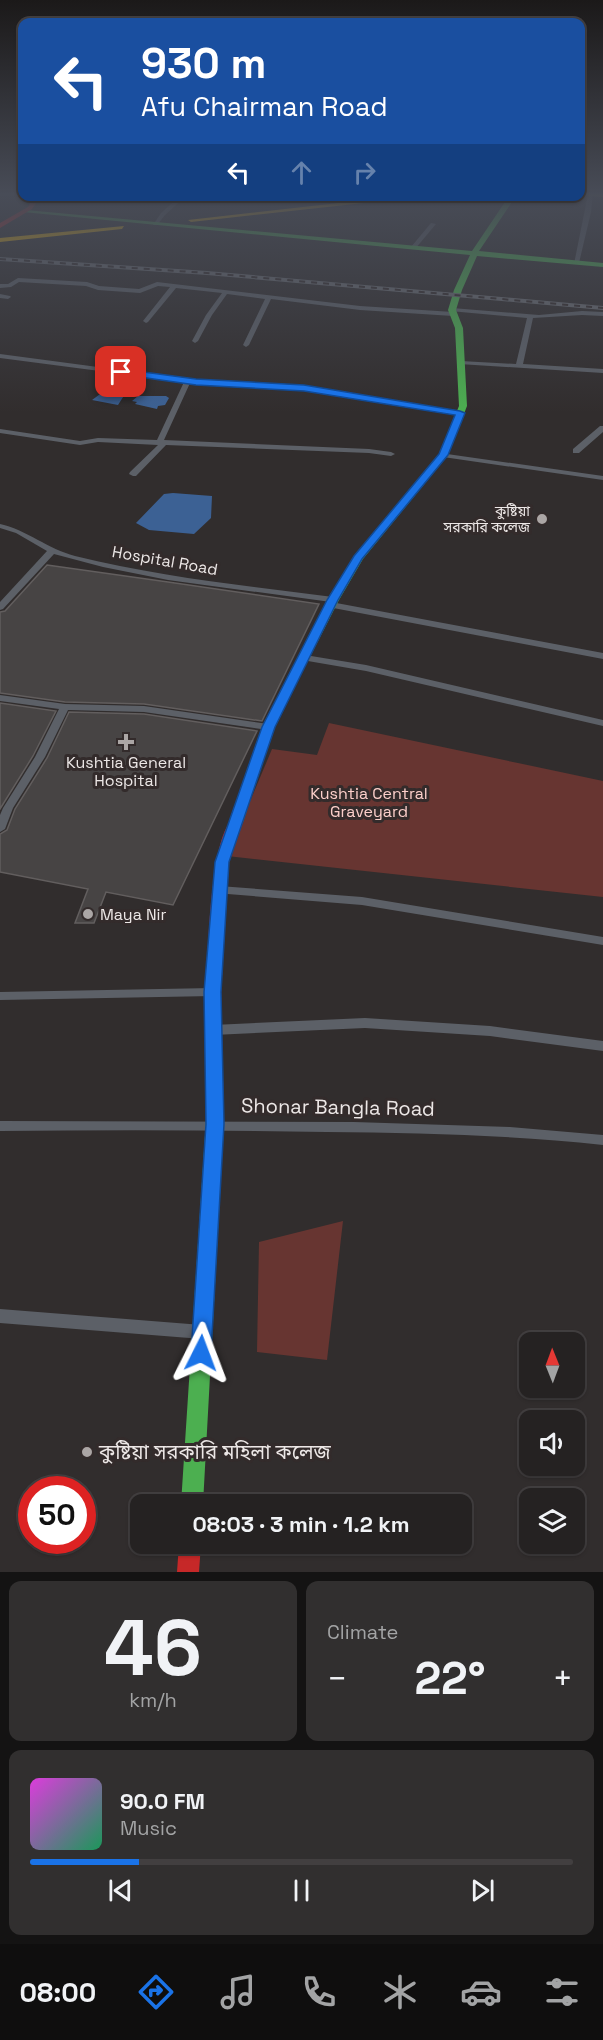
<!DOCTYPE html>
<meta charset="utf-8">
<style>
body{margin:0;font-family:"Space Grotesk","Noto Sans Bengali",sans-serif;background:#312f2f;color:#f1f3f6;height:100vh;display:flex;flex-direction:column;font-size:22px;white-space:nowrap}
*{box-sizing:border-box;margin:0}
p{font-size:20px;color:#a3a4a5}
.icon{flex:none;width:33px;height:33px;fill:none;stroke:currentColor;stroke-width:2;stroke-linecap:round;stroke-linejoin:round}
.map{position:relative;height:1572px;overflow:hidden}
.panel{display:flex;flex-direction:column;gap:9px;padding:9px;background:#141313;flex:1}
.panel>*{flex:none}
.top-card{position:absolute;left:18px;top:18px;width:567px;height:183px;border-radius:12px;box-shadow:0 2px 4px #0004,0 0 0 2px #423f40;background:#1a4fa0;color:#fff;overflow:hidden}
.needle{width:39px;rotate:359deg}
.tools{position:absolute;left:519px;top:1332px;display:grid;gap:12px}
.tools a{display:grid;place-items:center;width:66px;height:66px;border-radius:12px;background:#252222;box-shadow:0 2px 4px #0004,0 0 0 2px #423f40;font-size:30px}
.speed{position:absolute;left:18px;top:1476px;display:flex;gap:12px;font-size:30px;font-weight:700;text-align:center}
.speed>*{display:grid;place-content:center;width:78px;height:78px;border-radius:50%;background:#252222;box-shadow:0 2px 4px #0004,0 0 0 2px #423f40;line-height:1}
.speed .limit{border:9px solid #d22;background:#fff;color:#111}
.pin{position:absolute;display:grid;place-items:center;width:51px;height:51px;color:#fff;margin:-26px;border-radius:12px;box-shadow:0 3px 9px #0006}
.me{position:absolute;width:66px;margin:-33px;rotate:3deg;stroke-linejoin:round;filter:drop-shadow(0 0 4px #0008)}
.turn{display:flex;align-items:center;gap:21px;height:126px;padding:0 24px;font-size:27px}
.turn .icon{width:78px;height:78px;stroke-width:2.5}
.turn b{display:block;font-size:42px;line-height:51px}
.lanes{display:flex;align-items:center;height:57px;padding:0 24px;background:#0003;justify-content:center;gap:30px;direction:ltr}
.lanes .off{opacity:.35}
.big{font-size:45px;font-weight:700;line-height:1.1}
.panel .card{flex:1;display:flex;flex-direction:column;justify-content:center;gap:9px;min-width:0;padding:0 21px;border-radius:12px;background:#312f2f}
.panel .dial{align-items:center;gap:0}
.dial b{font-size:78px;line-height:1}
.song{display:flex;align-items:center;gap:18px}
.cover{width:72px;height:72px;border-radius:9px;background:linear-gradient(135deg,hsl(300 70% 55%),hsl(150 70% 35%))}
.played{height:6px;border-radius:3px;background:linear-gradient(90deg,#1a73e8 20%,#423f40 20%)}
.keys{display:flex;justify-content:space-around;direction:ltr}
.heat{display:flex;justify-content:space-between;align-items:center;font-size:33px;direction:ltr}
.panel .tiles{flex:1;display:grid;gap:9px;grid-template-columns:1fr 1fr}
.card:last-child{grid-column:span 2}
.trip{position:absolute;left:130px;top:1494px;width:342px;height:60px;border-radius:12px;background:#252222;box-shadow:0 2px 4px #0004,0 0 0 2px #423f40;font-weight:700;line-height:60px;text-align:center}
.tab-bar{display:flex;height:96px;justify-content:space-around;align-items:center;background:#0f0e0e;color:#a3a4a5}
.tab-bar .icon{width:42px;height:42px}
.tab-bar .on{color:#1a73e8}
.tab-bar b{font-size:27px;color:#f1f3f6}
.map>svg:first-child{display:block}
</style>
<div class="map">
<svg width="603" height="1572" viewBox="0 0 603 1572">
<rect width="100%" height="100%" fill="#312d2d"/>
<!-- green -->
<path fill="#673531" d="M329,723l274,58v116l-376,-41 45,-107 45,6z
M343,1221l-16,139 -70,-8 2,-110z"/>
<!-- water -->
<path fill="#3c6194" d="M112,383l15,2 3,-2 -1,9 -4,2 -7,11 -26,-5 15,-11 -5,-3z
M138,396h28l3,2 -4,7 -7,1 -1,3 -22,-5 2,-2 -5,-1z
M173,493l39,3 -1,22 -17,16 -45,-4 -13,-7 28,-29z"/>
<!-- building -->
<path fill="#474444" stroke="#625e5e" stroke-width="1.5" d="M47,565l121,17 151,22 -57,117 -118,-17 -79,-2 -65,-9v-81l5,-1z
M0,703l56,8 -23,45 -33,53z
M69,712l75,2 113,17 -84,174 -67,-13 -12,31h-19l13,-34 -88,-17v-38l7,-4 8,-21 32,-51z"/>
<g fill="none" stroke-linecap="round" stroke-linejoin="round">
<!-- street -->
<path fill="#5c6067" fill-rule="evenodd" d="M593,193l-2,19 -12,51 -5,1 14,-70z
M180,196h6l-21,19 -8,10h-4l8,-12z
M431,223l5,1 -21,25h-4v-2z
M18,278l69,4 12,4 40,3 18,-7 203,24 93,6 3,2 -3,2 -93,-6 -89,-11 -22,46 -3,2 -3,-2 22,-46 -38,-5 -15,21 -14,26 -3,2 -3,-2 14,-26 16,-22 -46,-5 -28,34 -2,1 -3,-2 27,-34 -12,-1 -18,7 -42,-3 -12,-4 -67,-4 -8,5 -11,1v-4h8z
M0,294l10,2 1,1 -3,2 -8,-1z
M452,308l87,7 43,-4 21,1v4l-21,-1 -49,3 -10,46 80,5v4l-144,-9 -1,-1 3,-2 55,3 11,-46 -77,-7 -1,-1z
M0,354l188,25 116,7 156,25 4,2 -4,2 -156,-25 -114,-7 -26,57 205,9 22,3 4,2 -4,2 -22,-3 -203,-8 -30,31h-3l-4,-2 1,-2 28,-27 -60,-3 -18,3 -80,-12v-4l80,12 18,-3 59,2 27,-58 -184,-24z
M600,426h3v6l-24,21h-6v-4z
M440,453l163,23v4l-160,-23h-3z
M0,524c27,6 48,25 75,32 85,21 172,30 258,41l4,3 -6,2 272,51v6l-275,-52 -1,-2 4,-3 -163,-22 -65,-13 -49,-13 -51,55 -3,1v-8l47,-51 -31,-18 -16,-5z
M305,655l61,10 237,55v6l-237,-55 -64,-11 -2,-2z
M0,695l65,9 79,2 124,18 5,3 -5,3 -124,-18 -76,-2 -23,47 -32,51 -8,21 -5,3v-17l3,-7 32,-51 24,-48 -59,-8z
M219,886l143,11 241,40v8l-241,-40 -147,-12 -2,-3 2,-3z
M213,988l4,1 2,3 -2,3 -4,1 -213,4v-8z
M365,1018l125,8 113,15v10l-113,-15 -125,-8 -152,7 -5,-2 -1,-3 1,-3 5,-2z
M0,1121l354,1 156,5 93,8v10c-92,-10 -184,-12 -276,-13 -109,-2 -218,-2 -327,-1z
M0,1309l202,16 6,2 2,5 -2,5 -6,2 -202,-16z"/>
<!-- fast -->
<path fill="#4caf50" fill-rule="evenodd" d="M509,196h7l-37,55 124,12v4l-126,-11 -15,34 -6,20 7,18 4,78 -19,49 -85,104 -24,41 -65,127 -31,95 -2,3h-10l-2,-3 33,-95 65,-127 27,-44 85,-102 20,-48 -4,-78 -7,-18 6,-20 16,-35 -447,-43 3,-2 446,41z
M215,1113l6,2 3,5 -21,384h-22l25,-384 3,-5z"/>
<!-- slow -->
<path fill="#ffc107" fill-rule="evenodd" d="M580,193h23v4l-23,-2z
M401,196h27l-237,26 -3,-2z
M124,226l-2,3 -122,13v-4z"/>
<!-- jam -->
<path fill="#c62828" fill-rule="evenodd" d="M34,196h7l-9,13 -32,19v-5l28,-16z
M236,818l7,4 -14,40 -8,130 3,128 -3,5 -6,2 -6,-2 -3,-5c0,-39 -6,-293 30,-302z
M179,1544h22l-2,28h-22z"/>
<defs>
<path id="rail" d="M0,259l207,14 396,35"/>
</defs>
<!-- rail casing -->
<use href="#rail" stroke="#686a6f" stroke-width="4"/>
<!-- rail -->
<use href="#rail" stroke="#332b2b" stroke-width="2" stroke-dasharray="6" stroke-linecap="butt"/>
</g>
<!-- sky -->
<linearGradient id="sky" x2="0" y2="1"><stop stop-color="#1b1919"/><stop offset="0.47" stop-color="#484c57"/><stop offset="1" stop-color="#484c57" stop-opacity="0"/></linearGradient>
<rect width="603" height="413" fill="url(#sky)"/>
<!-- route -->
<path fill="#1a73e8" stroke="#114b97" stroke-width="1.5" d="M121,369l75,10 108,6 156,26 5,2 -17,42 -86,104 -24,41 -63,127 -46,135 -8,130 3,132 -13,229 -3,7 -7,2 -7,-2 -3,-7 15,-229 -2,-132 11,-130 47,-135 65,-127 27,-44 85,-102 16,-39 -151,-24 -108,-6 -78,-11 -1,-2z"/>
<!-- markers -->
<g fill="#aba6a5" stroke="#332b2b" stroke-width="2">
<circle cx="542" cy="519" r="6"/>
<path d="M123 733h6v6h6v6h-6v6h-6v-6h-6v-6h6z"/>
<circle cx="88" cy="914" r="6"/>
<circle cx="87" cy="1452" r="6"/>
</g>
<g text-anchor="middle" stroke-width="6" stroke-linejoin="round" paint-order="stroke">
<!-- far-poi labels -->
<g font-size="14" fill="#ece7e6" stroke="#332b2b" text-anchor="end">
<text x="530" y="516">কুষ্টিয়া<tspan x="530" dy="16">সরকারি কলেজ</tspan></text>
</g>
<!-- street labels -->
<g font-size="16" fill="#ece7e6" stroke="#332b2b">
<text transform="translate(165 560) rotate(10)" y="6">Hospital Road</text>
</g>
<!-- poi labels -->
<g font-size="16" fill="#ece7e6" stroke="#332b2b">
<text x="126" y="768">Kushtia General<tspan x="126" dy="18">Hospital</tspan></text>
<text x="100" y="920" text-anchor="start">Maya Nir</text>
</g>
<!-- park labels -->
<g font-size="16" fill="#fccfca" stroke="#332b2b">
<text x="369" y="799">Kushtia Central<tspan x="369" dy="18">Graveyard</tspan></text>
</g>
<!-- near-street labels -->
<g font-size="20" fill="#ece7e6" stroke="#332b2b">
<text transform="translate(338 1107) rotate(1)" y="7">Shonar Bangla Road</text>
</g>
<!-- near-poi labels -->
<g font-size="20" fill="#ece7e6" stroke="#332b2b" text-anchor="start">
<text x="99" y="1459">কুষ্টিয়া সরকারি মহিলা কলেজ</text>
</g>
</g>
</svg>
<div class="tools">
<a><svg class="needle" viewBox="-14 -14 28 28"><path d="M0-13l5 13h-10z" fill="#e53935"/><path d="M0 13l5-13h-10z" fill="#a3a4a5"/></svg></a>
<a><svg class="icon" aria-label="sound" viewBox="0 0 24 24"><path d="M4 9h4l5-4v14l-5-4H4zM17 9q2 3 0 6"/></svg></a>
<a><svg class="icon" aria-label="layers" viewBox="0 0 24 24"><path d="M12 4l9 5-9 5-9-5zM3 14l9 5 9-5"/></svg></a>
</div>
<div class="speed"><div class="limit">50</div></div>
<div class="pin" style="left:121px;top:372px;background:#d93025"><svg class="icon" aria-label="arrive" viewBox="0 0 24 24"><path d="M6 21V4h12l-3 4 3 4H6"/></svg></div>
<svg class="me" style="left:201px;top:1353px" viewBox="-20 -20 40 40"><path d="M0-17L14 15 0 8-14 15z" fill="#1a73e8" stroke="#fff" stroke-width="4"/></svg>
<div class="trip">08:03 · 3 min · 1.2 km</div>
<div class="top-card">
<div class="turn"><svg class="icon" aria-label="left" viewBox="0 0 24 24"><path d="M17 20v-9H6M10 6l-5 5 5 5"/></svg><div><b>930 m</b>Afu Chairman Road</div></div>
<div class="lanes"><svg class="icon" aria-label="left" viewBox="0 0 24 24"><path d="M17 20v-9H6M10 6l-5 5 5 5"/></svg><svg class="icon off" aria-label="ahead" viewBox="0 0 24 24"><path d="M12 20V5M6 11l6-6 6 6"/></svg><svg class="icon off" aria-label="right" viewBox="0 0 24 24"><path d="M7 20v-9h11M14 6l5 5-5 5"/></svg></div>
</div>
</div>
<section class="panel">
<div class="tiles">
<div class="card dial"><b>46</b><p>km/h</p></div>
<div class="card"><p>Climate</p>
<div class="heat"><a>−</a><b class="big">22°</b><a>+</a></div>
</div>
<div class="card">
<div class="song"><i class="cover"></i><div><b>90.0 FM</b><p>Music</p></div></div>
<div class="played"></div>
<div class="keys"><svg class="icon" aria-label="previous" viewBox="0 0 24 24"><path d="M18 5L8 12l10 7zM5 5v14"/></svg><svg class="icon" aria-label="pause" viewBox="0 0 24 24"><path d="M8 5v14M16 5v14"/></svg><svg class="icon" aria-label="next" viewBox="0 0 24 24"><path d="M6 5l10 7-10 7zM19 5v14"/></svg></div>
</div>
</div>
</section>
<nav class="tab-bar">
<b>08:00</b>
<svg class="icon on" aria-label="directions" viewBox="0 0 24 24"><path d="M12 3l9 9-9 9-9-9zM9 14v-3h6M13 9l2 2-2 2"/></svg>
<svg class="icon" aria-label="music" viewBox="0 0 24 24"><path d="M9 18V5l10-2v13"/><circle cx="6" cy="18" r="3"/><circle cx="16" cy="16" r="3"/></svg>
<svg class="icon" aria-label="phone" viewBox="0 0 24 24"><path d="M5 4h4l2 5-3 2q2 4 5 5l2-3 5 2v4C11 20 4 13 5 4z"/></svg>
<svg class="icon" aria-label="climate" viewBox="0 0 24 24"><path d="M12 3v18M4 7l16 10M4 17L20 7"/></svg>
<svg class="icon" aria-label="car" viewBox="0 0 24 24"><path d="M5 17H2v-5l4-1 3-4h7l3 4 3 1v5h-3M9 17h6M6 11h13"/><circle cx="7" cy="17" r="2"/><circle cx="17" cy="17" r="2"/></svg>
<svg class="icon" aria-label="filters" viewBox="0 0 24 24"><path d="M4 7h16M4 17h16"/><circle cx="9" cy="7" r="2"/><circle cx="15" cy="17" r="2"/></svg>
</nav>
